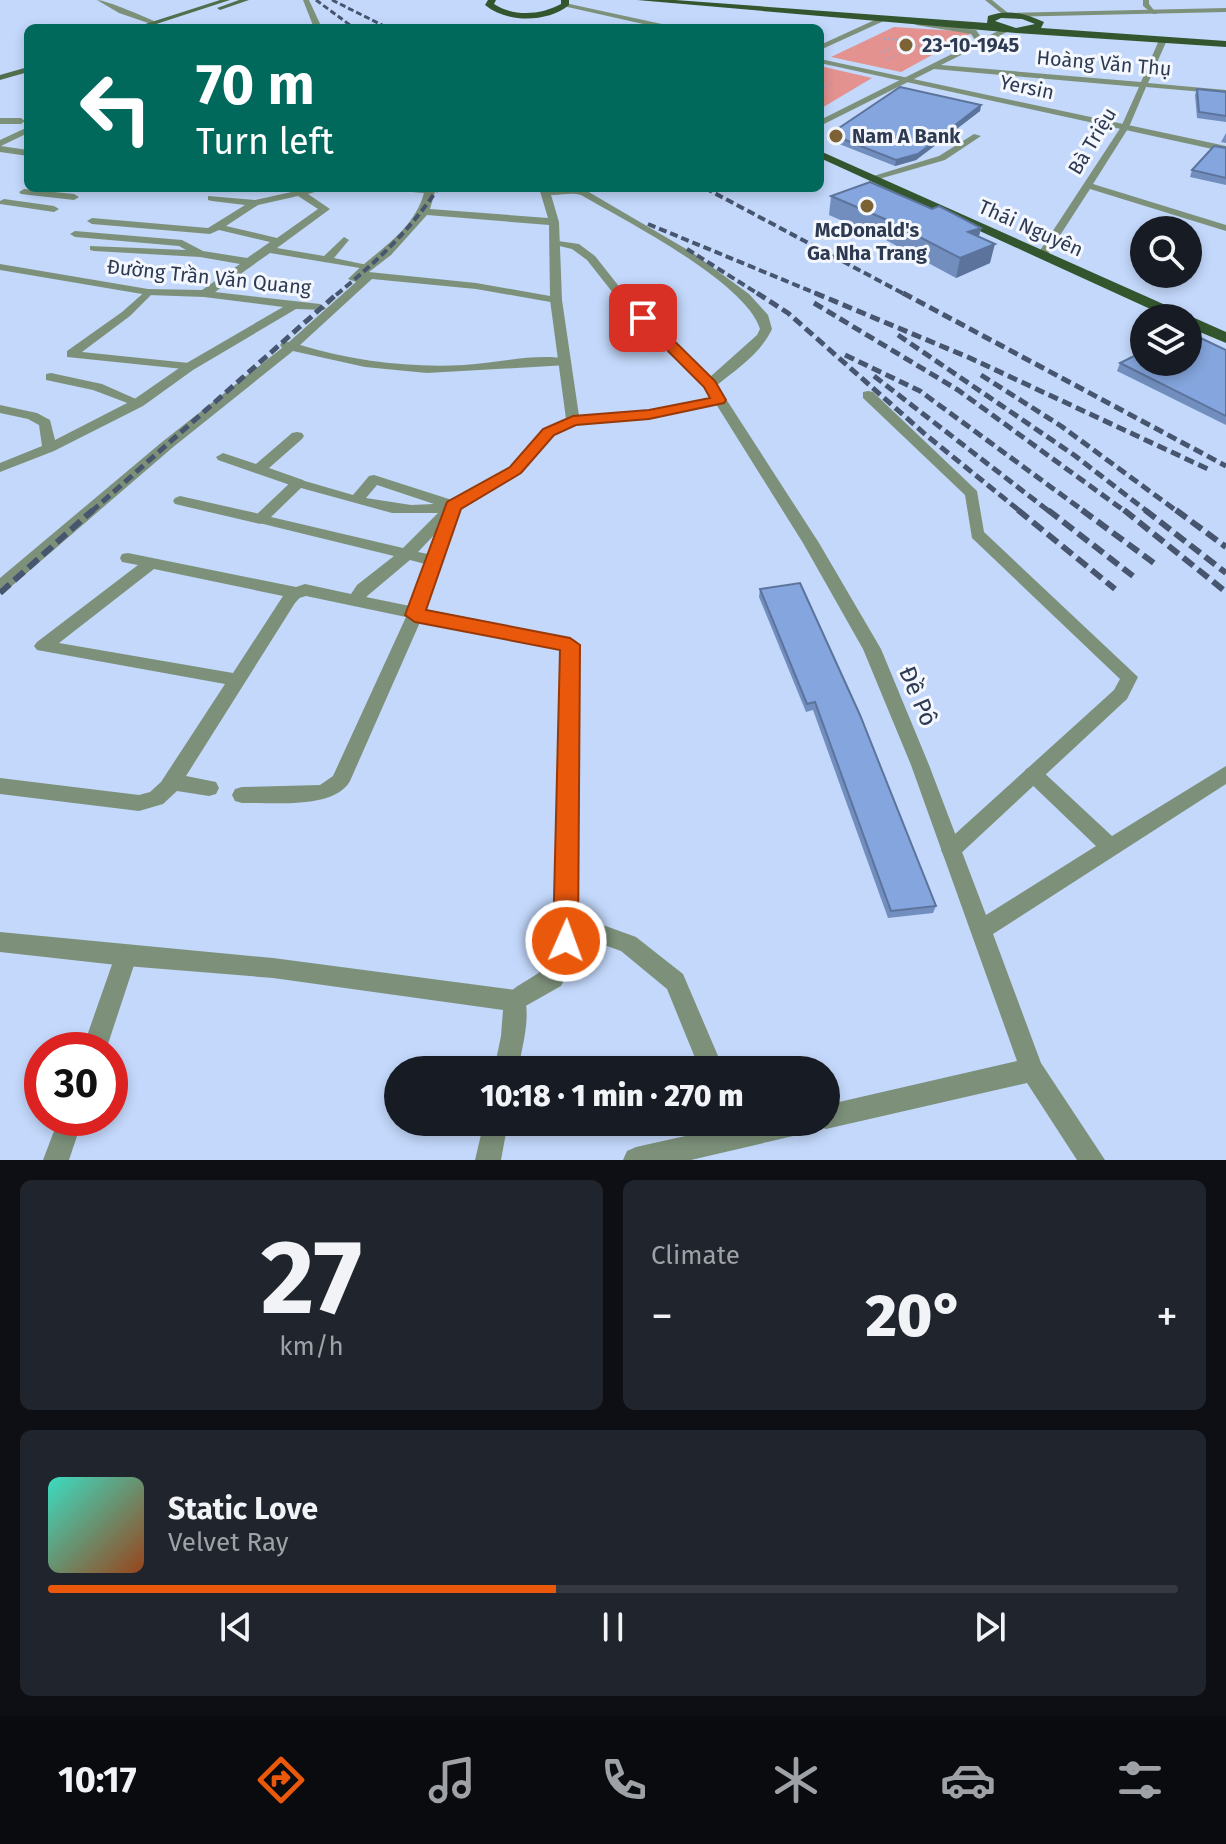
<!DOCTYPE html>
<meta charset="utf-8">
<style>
body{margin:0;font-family:"Fira Sans",sans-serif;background:#20242c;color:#f1f3f6;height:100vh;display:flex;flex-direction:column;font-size:30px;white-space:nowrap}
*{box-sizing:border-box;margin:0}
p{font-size:26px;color:#9ea1a6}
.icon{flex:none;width:44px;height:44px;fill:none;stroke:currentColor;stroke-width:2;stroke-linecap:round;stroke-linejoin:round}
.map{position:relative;height:1160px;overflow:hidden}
.sheet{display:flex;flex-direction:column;gap:20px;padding:20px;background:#0d0f14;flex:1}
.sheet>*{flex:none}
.guide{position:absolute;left:24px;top:24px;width:800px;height:168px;border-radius:12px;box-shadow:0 4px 12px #0003;background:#00695c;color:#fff;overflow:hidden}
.fabs{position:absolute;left:1130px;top:216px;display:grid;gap:16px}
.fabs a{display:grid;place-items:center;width:72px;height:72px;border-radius:50%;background:#171b24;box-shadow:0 4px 12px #0003;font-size:40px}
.speed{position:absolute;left:24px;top:1032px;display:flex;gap:16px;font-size:40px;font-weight:700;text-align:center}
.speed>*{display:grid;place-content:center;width:104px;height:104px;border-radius:50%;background:#171b24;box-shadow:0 4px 12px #0003;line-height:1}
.speed .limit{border:12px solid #d22;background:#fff;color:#111}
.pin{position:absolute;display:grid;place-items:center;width:68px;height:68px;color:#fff;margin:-34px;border-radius:16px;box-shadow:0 4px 12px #0006}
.me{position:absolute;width:88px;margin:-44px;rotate:2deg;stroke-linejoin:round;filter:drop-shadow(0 0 6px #0008)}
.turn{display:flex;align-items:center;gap:28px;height:168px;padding:0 40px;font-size:36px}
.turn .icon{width:104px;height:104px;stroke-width:2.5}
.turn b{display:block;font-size:56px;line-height:68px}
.big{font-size:60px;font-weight:800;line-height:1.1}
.sheet .widget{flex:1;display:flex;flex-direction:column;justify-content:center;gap:12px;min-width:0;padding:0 28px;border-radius:12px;background:#20242c}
.sheet .dial{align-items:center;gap:0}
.dial b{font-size:104px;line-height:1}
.song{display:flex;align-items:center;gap:24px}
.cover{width:96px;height:96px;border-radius:12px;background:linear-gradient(135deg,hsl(170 70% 55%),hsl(20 70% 35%))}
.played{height:8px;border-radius:4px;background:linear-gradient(90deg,#ea580c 45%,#363941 45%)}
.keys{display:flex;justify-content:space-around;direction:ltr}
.heat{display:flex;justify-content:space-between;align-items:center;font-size:44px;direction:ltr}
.sheet .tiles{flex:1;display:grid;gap:20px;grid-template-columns:1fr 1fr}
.widget:last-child{grid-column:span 2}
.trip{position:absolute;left:384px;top:1056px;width:456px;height:80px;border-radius:40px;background:#171b24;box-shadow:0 4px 12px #0003;font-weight:800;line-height:80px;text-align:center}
.dock{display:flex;height:128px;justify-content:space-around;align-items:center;background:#090b0e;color:#9ea1a6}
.dock .icon{width:56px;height:56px}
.dock .on{color:#ea580c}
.dock b{font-size:36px;color:#f1f3f6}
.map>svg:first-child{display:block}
</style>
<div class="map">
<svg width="1226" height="1160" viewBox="0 0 1226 1160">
<rect width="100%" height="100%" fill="#c3d8fb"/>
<!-- green -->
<path fill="#e39290" d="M894,27l80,5 -73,40 -70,-15z
M820,66l52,12 -52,31z"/>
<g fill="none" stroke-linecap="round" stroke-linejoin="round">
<!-- path-far1 -->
<path stroke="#94a6c6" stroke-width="2" stroke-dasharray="1 3" stroke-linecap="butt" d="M884,39l27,2 8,5 -15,1 -6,-5
M877,55l20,-10
M888,59l20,-9
M820,89l14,-7
M820,89l4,4 -4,3"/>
<!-- path -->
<path stroke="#94a6c6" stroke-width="3" stroke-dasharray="1 4" stroke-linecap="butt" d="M499,188l27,2"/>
<!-- service -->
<path fill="#7d917a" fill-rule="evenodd" d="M97,0c9,0 51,18 61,23l-4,2 -35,-12z
M1143,0h6v4l8,10h-4l-10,-8z
M0,118h21l4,3 -4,3h-21z
M28,127v6l-27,13 27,4v6l-28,-4v-12z
M974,134l7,2 -36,24 -73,21 -5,-3 72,-22z
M268,188h10l1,1 -5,3z
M394,188h42l-6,21 118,9 -9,-30h10l10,34 3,78 -6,3 -80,-14 -104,-10 -72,66c53,16 110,23 164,20 34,-2 71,-12 104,-6v6l-141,8 -62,-6 -72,-16 -121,97 -166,143 -6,2v-15l162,-136 120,-94 -2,-3 2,-3h7l67,-60 -8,-3c27,-28 65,-46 76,-86l-25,-2zM427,215l122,10 1,71 -74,-13 -107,-11 22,-17z
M148,289l6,3 -24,24 -48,36 107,11 4,1v6l-126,-13v-6l55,-39z
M51,373l51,11 43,19 -7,4 -45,-17 -47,-10v-6z
M868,391l5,1 104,99 7,41 154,145 -11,22 -169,157 -7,3 -7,-3 -3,-6 3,-6 170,-154 6,-11 -148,-141 -7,-43 -102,-97v-6z
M297,432l5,1 2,3 -2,3 -33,29 34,12 2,3 -2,3h-10l-75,-26 -2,-3 7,-4 33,11 36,-31z
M180,496l80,18 8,5 -8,5 -85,-20 -2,-3 2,-3z
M128,553l168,34 8,6 -9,10 -109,173 30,6 3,6 -3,6 -7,2 -32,-5 -14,13 -24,7 -139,-17v-16l139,17 11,-3 11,-10 64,-98 -188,-34 -3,-4 3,-4 101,-77 -16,-3 -2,-4 2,-4zM154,569l129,27 -50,77 -174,-30z
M567,912l69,25 47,37 41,96h-24l-33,-81 -46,-38 -62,-22 -3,-7 3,-7z
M0,932l273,26 242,32 8,3c9,22 -1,54 -5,77h-24l7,-34 2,-26 -230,-32 -147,-12 -126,-14z
M484,1122h24l-7,38h-26z"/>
<!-- minor -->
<path fill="#7d917a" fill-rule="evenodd" d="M303,0h6l13,28h-8z
M879,18l7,2 -66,30v-5z
M1006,27l3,4 -68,34 200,17 18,-42 4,-2 4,2 -19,43 78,7v4l-80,-7 -17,40 -36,57 133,41v6l-136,-42 -44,68 -9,-2 84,-128 18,-40 -205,-18 -114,57v-6z
M310,188h18l-20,6 22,15 -53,39 47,8 20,-19 5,3 -15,18 38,8v4l-102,-17 -55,39 105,12 6,4 -2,2 -28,-1 -103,61 -50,36 -89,45 -54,21v-9l42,-17 -3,-21 -11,-6 -28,-6v-8l37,8 13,7 5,20 78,-40 52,-36 98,-57 -79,-10 -56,-2 -148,-25v-6l148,25 54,1 38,-26 -40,-7 -106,-6 -4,-1v-4l96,4 -7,-4 -104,-9 -5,-3 5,-3 107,9 21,11 44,7 23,-16 -51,-12 -9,4 -118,-10 -5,-3 5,-3 116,10 37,-23 -33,-4 -4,-1v-4l47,4zM298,196l20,13 -41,29 -51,-12 32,-21z
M561,188l26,3 106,62 56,41 19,21 4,14c-11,24 -35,40 -55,56l102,158 62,106 48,116 57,150 110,-69 -70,-67 -3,-5 3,-5 7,-3 7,3 72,67 114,-70v18l-233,150 48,129 64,97h-28l-50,-77 -201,46 -9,-3 -1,-4h10v-17l191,-44 -106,-296 -48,-116 -60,-106 -87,-139 -67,15 -74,6 -10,4 -12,6 -33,38 -62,37 -33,99 145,30 6,2 3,4 -4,315 -14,26 -46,26 -8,-3 -3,-8c7,-18 35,-21 49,-43l8,-309 -140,-29 -71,161c-16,29 -79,21 -108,22l-7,-2 -3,-6 3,-6 7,-2 78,-2 13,-9 73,-159 -100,-21 -10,3 -6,-2 -2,-4 2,-4 15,-5 46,10 6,-9 37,-29 -139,-34 -3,-3 3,-3 38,-36 5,-1 55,16 16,-19 5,-1 78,25 58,-33 33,-38 23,-10 -16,-119 6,-3 6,3 17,116 70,-5 63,-13 -7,-12 -88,-88 -30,-38 -15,-11 -21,-5v-4l28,4 16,12 30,38 85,83 47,-42 3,-6c-14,-47 -136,-109 -179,-134 -13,-4 -29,4 -40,-3zM377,485l57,19 -23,1 -45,-7zM301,488l91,25h46l-35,35 -132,-31zM436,533l-8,21 -10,-2zM410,560l15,4 -15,42 -44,-9z
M24,189l50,5 5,3 -5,3 -53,-6 -2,-2z
M4,199l50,7 5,3 -5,3 -54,-8v-3z
M126,946l8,3 3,7 -31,94h-24l33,-94 3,-7z
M59,1118h24l-14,42h-26z
M748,1122h66l-3,9 -9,3 -111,26h-68l4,-9 9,-4z"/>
<!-- tertiary -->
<path fill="#7d917a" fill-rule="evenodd" d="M985,0h7l16,13 218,-5v4l-220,5z
M565,3l106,23 4,2h-14l-98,-22z
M913,21l63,9 8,11 -7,2 -6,-9 -55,-9z
M820,59l406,87v6l-406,-89z"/>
<!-- secondary -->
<path fill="#526f4d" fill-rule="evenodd" d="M220,0h10l-86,28h-11z
M239,0h10l-29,10 -3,-2z
M28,67v5l-28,8v-5z"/>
<!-- primary -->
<path fill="#33562e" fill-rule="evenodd" d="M488,0h8l-2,4c20,13 47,11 67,0v-4h8v5c-22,18 -62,18 -84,0z
M637,0h38l312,23 1,-7c20,-7 37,-3 56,6l-3,6 185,13v6l-210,-14zM1001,18l21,1 13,5 -19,4 -21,-7z
M820,151l406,181v11l-38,-16v-9h-18l-350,-160z"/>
<!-- rail-far3 -->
<path stroke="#47556f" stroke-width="3" stroke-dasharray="6 3" stroke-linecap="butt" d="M316,0l38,28
M332,0l56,28"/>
<!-- rail-far2 -->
<path stroke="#47556f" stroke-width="4" stroke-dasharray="8 4" stroke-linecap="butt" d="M705,188l201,107
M648,224l172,71
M687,249l73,46
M336,295c39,-32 74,-64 102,-107"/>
<!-- rail-far1 -->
<path stroke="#47556f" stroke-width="5" stroke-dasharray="10 5" stroke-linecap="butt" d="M757,293l31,20 138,122 95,77
M815,293l155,65 240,112
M903,293l323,173
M814,303l144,87 168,122
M898,335l176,120 74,57
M845,355l75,36 165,121
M981,375l80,51 117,86
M874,376l176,136
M91,512l247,-219"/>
<!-- rail -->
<path stroke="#47556f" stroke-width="6" stroke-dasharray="13 6" stroke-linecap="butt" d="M1018,510l97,79
M1048,510l85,66
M1082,510l76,56
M1124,510l102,82
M1145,510l81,63
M1176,510l50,37
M0,593l93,-83"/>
</g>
<!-- wall -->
<path fill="#728ebe" d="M1197,89l29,3v30l-29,-4 -2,-23z
M981,105l-1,6 -64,49 -21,6 -66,-26 1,-6z
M1226,133v10l-5,-1z
M1226,148v37l-36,-8 2,-7z
M831,196l101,13 49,19 -2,8 11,27 -34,15 -72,-39 -55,-24z
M1226,350v75l-109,-54 3,-8z
M760,589l176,317 -3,7 -45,5 -75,-208 -7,2 -47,-115z"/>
<!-- shaded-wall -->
<path fill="#5c749b" d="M981,105l-1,6 -64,49 -21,6 1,-6z
M981,228l-5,19 -8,-15z
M995,244l-5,19 -34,15 4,-20z"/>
<!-- building -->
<path fill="#84a5dd" stroke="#5c749b" stroke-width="2" d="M900,87l81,18 -63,49 -22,6 -66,-26z
M1197,89l29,3v24l-27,-4z
M1214,146l12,2v30l-34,-8z
M870,182l62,27 7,-3 42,22 -13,4 27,12 -35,14 -73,-38 -56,-24z
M1188,332l38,18v66l-106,-53 24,-12v11h44z
M800,583l60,132 76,191 -45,5 -76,-209 -8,2 -47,-115z"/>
<!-- route -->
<path fill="#ea580c" stroke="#983908" stroke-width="2" d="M638,315h10l67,66 11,19 -2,3 -75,16 -73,6 -22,10 -33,38 -60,36 -35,101 144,28 10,7 -2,296 -4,8 -8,3 -9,-3 -4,-8 7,-291 -145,-28 -10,-7 42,-113 63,-35 33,-38 30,-13 76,-6 61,-12 -6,-11 -66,-66z"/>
<!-- markers -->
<g fill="#7c6234" stroke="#f4f8fe" stroke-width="3">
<circle cx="906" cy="45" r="8"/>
<circle cx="836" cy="136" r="8"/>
<circle cx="867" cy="206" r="8"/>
</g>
<g text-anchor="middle" stroke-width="6" stroke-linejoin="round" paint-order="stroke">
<!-- far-poi labels -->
<g font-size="20" font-weight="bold" fill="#2d3a52" stroke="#f4f8fe" text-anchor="start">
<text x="922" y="52">23-10-1945</text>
<text x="852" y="143">Nam A Bank</text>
<text x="867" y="237" text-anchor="middle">McDonald's<tspan x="867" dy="23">Ga Nha Trang</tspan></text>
</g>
<!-- far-street labels -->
<g font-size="20" fill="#2d3a52" stroke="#f4f8fe">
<text transform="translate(1104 63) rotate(5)" y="7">Hoàng Văn Thụ</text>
<text transform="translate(1027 87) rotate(12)" y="7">Yersin</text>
<text transform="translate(1092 141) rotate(-59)" y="7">Bà Triệu</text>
<text transform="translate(1031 228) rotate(24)" y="7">Thái Nguyên</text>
<text transform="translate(209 277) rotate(6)" y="7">Đường Trần Văn Quang</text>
</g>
<!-- street labels -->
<g font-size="24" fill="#2d3a52" stroke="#f4f8fe">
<text transform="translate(918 696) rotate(67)" y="8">Đề Pô</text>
</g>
</g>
</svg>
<div class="fabs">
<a><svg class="icon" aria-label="search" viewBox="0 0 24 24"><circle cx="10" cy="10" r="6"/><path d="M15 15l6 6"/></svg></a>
<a><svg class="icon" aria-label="layers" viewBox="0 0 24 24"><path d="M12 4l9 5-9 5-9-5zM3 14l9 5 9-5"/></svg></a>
</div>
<div class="speed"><div class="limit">30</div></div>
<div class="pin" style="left:643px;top:318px;background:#d93025"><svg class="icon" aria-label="arrive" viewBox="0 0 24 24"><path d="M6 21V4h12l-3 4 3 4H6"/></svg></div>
<svg class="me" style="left:566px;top:941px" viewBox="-20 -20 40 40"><circle r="17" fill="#ea580c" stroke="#fff" stroke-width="3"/><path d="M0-11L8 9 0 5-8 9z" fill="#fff"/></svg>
<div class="trip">10:18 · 1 min · 270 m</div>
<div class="guide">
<div class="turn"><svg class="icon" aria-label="left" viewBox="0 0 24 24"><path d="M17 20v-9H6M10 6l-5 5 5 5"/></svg><div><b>70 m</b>Turn left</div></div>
</div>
</div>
<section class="sheet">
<div class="tiles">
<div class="widget dial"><b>27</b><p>km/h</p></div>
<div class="widget"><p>Climate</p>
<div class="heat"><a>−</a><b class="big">20°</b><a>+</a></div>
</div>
<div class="widget">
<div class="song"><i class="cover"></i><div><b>Static Love</b><p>Velvet Ray</p></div></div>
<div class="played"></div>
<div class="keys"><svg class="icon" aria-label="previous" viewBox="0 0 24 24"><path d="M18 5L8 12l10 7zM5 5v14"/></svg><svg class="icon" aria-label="pause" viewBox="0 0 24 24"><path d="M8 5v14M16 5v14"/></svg><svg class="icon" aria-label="next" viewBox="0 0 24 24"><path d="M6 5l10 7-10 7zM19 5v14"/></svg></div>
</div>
</div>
</section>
<nav class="dock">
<b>10:17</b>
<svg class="icon on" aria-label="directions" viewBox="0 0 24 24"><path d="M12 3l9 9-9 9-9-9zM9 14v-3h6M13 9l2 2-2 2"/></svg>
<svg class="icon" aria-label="music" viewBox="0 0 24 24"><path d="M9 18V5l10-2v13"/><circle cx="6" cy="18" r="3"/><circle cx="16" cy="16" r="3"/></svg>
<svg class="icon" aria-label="phone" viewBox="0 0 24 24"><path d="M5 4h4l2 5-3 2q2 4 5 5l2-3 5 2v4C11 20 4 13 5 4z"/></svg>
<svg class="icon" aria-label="climate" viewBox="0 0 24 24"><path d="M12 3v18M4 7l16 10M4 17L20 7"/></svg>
<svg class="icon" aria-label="car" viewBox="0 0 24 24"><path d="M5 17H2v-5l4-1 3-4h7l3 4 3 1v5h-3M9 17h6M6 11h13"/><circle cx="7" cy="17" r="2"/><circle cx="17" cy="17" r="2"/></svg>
<svg class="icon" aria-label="filters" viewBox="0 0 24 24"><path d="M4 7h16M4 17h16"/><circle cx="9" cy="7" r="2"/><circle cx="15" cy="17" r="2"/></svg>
</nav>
